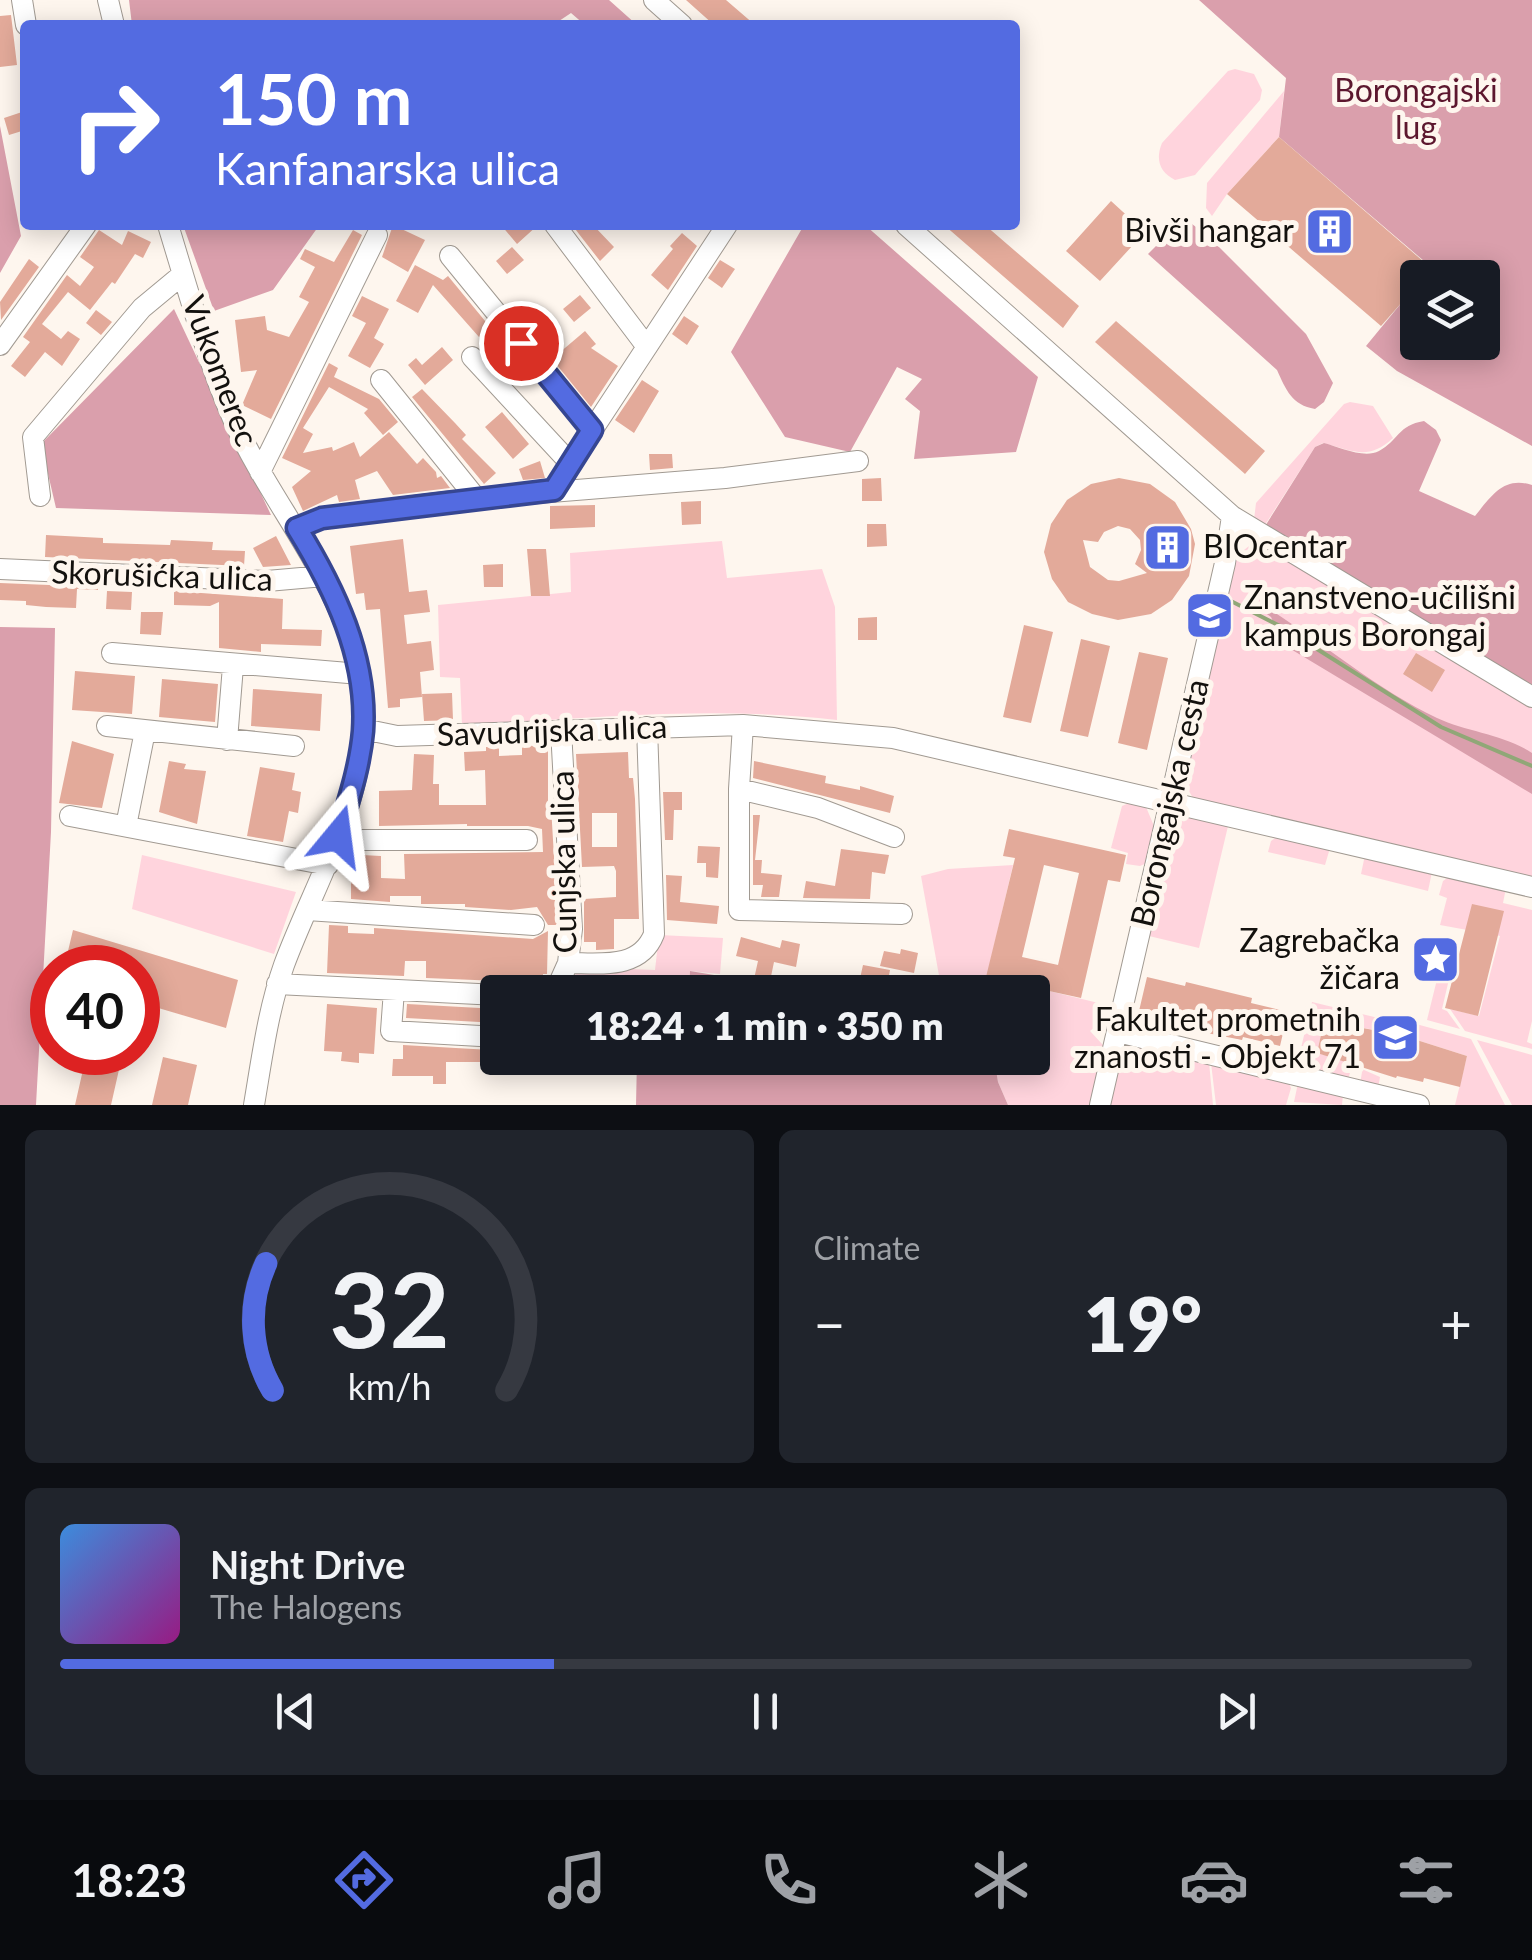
<!DOCTYPE html>
<meta charset="utf-8">
<style>
body{margin:0;font-family:Lato,sans-serif;background:#20242c;color:#f1f3f6;height:100vh;display:flex;flex-direction:column;font-size:38px;white-space:nowrap}
*{box-sizing:border-box;margin:0}
p{font-size:32px;color:#9ea1a6}
.icon{flex:none;width:55px;height:55px;fill:none;stroke:currentColor;stroke-width:2;stroke-linecap:round;stroke-linejoin:round}
.map{position:relative;height:1105px;overflow:hidden}
.sheet{display:flex;flex-direction:column;gap:25px;padding:25px;background:#0d0f14;flex:1}
.sheet>*{flex:none}
.guide{position:absolute;left:20px;top:20px;width:1000px;height:210px;border-radius:10px;box-shadow:0 5px 25px #0003;background:#536be1;color:#fff;overflow:hidden}
.buttons{position:absolute;left:1400px;top:260px;display:grid;gap:20px}
.buttons a{display:grid;place-items:center;width:100px;height:100px;border-radius:10px;background:#171b24;box-shadow:0 5px 25px #0003;font-size:50px}
.speed{position:absolute;left:30px;top:945px;display:flex;gap:20px;font-size:50px;font-weight:700;text-align:center}
.speed>*{display:grid;place-content:center;width:130px;height:130px;border-radius:50%;background:#171b24;box-shadow:0 5px 25px #0003;line-height:1}
.speed .limit{border:15px solid #d22;background:#fff;color:#111}
.pin{position:absolute;display:grid;place-items:center;width:85px;height:85px;color:#fff;margin:-42px;border:5px solid #fff;border-radius:50%;box-shadow:0 2px 10px #0007}
.me{position:absolute;width:110px;margin:-55px;rotate:16deg;stroke-linejoin:round;filter:drop-shadow(0 0 8px #0008)}
.turn{display:flex;align-items:center;gap:35px;height:210px;padding:0 30px;font-size:45px}
.turn .icon{width:130px;height:130px;stroke-width:2.5}
.turn b{display:block;font-size:70px;line-height:85px}
.big{font-size:75px;font-weight:800;line-height:1.1}
.sheet .card{flex:1;display:flex;flex-direction:column;justify-content:center;gap:15px;min-width:0;padding:0 35px;border-radius:15px;background:#20242c}
.sheet .dial{align-items:center;gap:0}
.dial svg{height:260px;overflow:visible;fill:none;stroke:#363941;stroke-width:7;stroke-linecap:round;text-anchor:middle}
.dial text{fill:#f1f3f6;stroke:none}
.song{display:flex;align-items:center;gap:30px}
.cover{width:120px;height:120px;border-radius:15px;background:linear-gradient(135deg,hsl(210 70% 55%),hsl(310 70% 35%))}
.played{height:10px;border-radius:5px;background:linear-gradient(90deg,#536be1 35%,#363941 35%)}
.keys{display:flex;justify-content:space-around;direction:ltr}
.heat{display:flex;justify-content:space-between;align-items:center;font-size:55px;direction:ltr}
.sheet .tiles{flex:1;display:grid;gap:25px;grid-template-columns:1fr 1fr}
.card:last-child{grid-column:span 2}
.trip{position:absolute;left:480px;top:975px;width:570px;height:100px;border-radius:10px;background:#171b24;box-shadow:0 5px 25px #0003;font-weight:800;line-height:100px;text-align:center}
.dock{display:flex;height:160px;justify-content:space-around;align-items:center;background:#090b0e;color:#9ea1a6}
.dock .icon{width:70px;height:70px}
.dock .selected{color:#536be1}
.dock b{font-size:45px;color:#f1f3f6}
.map>svg:first-child{display:block}
</style>
<div class="map">
<svg width="1532" height="1105" viewBox="0 0 1532 1105">
<rect width="100%" height="100%" fill="#fef6ee"/>
<!-- green -->
<path fill="#ffd4dd" d="M1235,69l19,5 8,16 -2,10 -65,75 -20,5c-15,-8 -20,-20 -13,-37l66,-72z
M1284,91l-5,46 -52,57 -15,22 -6,-8 1,-25z
M1350,402l23,4 20,32c-25,23 -39,13 -70,5l-8,4 -54,84 -7,-11 2,-17 88,-99z
M722,541l5,37 95,-9 13,38 2,113c-124,-15 -251,-1 -375,5l-2,-47 -20,-1 -2,-72 133,-13 -1,-39z
M1261,545l271,158v178l-339,-83 -10,-17 51,-223 15,-12z
M1129,803l17,4 8,19 -7,37 -7,3 -14,-2 2,-11 -17,-5 11,-42z
M1192,814l37,8 -30,126 -50,-12 22,-109 11,-10z
M1278,836l52,12 -5,17 -57,-13 3,-11z
M142,855l154,37 -22,62 -142,-45z
M1365,855l67,17 -4,19 -67,-17z
M1013,865l-26,111 128,31 -3,6 -22,18 13,14 1,9 -11,51h-85l-10,-23 -4,-24h38v-66h-90l-21,-116 27,-7z
M1450,876l56,12 -3,15 29,7v111l-5,21 5,2v5l-67,-18 -15,-22 29,7 21,-80 -60,-11 7,-27 -8,-3 4,-14z
M659,935l64,3 -3,36 -30,-3 -1,21h-117l5,-25 78,3z
M1443,955l11,3 -12,51 5,2 13,18 -33,-9z
M1312,1002l83,20 -3,11 -68,-12 -7,32 39,10 -1,3 25,11 -2,11 -18,-4 2,-12 -11,-3 -3,11 -52,-11z
M1403,1024l12,3 1,-3 55,15 34,66h-50l12,-49 -66,-21z
M1477,1040l55,15v50h-20z
M1129,1045l80,17 4,43h-106l13,-55z
M1211,1063l77,18 3,7 -5,17h-70z
M1298,1083l45,11 -1,11 -48,-3z"/>
<!-- forest -->
<path fill="#da9fac" d="M129,0h480l28,25h-52l-14,-12 -18,12h-421z
M1199,0h333v446l-135,-75 -31,-25 51,-62 1,58h64v-64l-59,-1 8,-10 -152,-130 7,-59z
M0,126l21,110 -21,37z
M1184,218l24,18 98,98 27,49 -9,19 -9,7c-23,-4 -29,-19 -38,-39l-129,-116z
M183,225h172l-37,2 -45,63 -59,21z
M804,225h61l173,152 -22,75 -102,7 6,-48 -15,-12 17,-20 -25,-12 -47,85 -65,-15 -54,-85z
M174,309l97,206 -215,-7 -15,-64z
M1424,421l12,9 5,10 -22,51 56,25c17,-21 29,-40 57,-31v206l-270,-160 53,-84 9,-4c15,4 40,16 55,8 19,-10 19,-26 45,-30z
M1246,599h7c62,37 119,88 184,119 30,14 66,16 95,35v41l-238,-143 -29,-14 1,-5 10,-4 -5,-11z
M0,627l55,1 -4,204 -15,273h-36z
M690,971l126,21h-127z
M637,1058h357l4,24 10,23h-372z"/>
<g fill="none" stroke-linecap="round" stroke-linejoin="round">
<!-- stream -->
<path stroke="#90a777" stroke-width="4" d="M1225,598l57,29 159,100 91,39"/>
</g>
<!-- building -->
<path fill="#e3aa9a" fill-rule="evenodd" d="M686,0h40l29,25h-41z
M11,15l6,50 -17,2v-51z
M25,111v19l-16,5 -5,-17z
M1279,137l152,131 -8,10h-5v6l-37,42 -154,-132z
M1111,201l34,31 -45,49 -34,-30z
M393,225l32,15 -17,32 -26,-15z
M501,225h37l-21,19z
M572,225h21l21,22 -14,14z
M944,225h41l94,81 -16,22z
M99,230l23,15 6,-14 23,11 -8,16 -8,-4 -20,30 -3,-2 -22,28 -22,-18 -26,32 19,15 7,-8 12,8 -18,27 -17,-14 -20,25 -14,-11 19,-24 -7,-5 44,-62 13,11 14,-19 -14,-10z
M353,230l9,5 -91,184 -29,-14 15,-35 -16,2 -6,-52 30,-4 2,14 22,7 20,-35 -10,-5 16,-30 -15,-8 5,-10 29,13z
M682,233l15,13 -29,44 -17,-15 22,-26 -3,-3z
M512,247l12,13 -17,14 -11,-13z
M29,259l10,8 -38,53 -1,-18z
M720,260l15,9 -13,19 -14,-10z
M415,265l28,15 5,-4 42,51 -11,10 -46,-52 -15,28 -22,-12z
M580,295l11,13 -17,14 -11,-13z
M362,296l27,13 -15,29 10,6 -14,24 -22,-12 18,-33 -14,-7z
M96,310l16,12 -11,13 -15,-12z
M684,316l15,10 -12,19 -15,-11z
M1116,321l149,130 -20,23 -150,-132z
M585,331l11,13 -5,4 27,18 -27,41 -39,-48z
M442,347l11,13 -28,25 -17,-20 8,-7 6,7z
M329,363l9,5 -4,9 45,22 19,23 -15,13 -19,-22 4,-4 -39,-22 -26,41 10,6 -10,19 29,-6 1,4 21,-9 6,15 29,-25 28,32 6,-6 13,14 1,6 4,-2 9,12 -57,7 -16,-24 -22,9 5,19 -21,3 -2,-7 -34,16 -11,-24 19,-16 -29,-13z
M642,380l17,11 -25,42 -19,-13z
M422,389l33,34 11,12 -4,4 34,34 -12,11 -72,-87z
M502,412l27,32 -16,15 -28,-32z
M649,454h23l1,14 -23,2z
M540,461l5,17 -22,2 -4,-11z
M881,478l1,23h-20v-22z
M1119,478l31,6 25,18 16,27 4,15 -6,32 -17,24 -21,14 -33,6 -26,-6 -24,-12 -16,-23 -8,-27 7,-28 16,-24 24,-16zM1118,526l12,3 10,11 1,10 -6,14 12,9 -28,8 -11,-1 -18,-13 -7,-27 15,2 6,-10z
M701,501v23l-19,1 -1,-23z
M595,505v22l-45,2v-23z
M867,524h19l1,22 -20,1z
M46,535l57,3v5l67,2 1,-5 42,2 -1,8 33,1 -1,15 -199,-9z
M276,536l15,29 -28,2 -10,-19z
M403,539l6,53 18,-2 3,22 -26,3 3,29 24,-3 3,29 -14,2 2,25 -22,2v8l-12,1 -8,-99 -14,1 -2,-17 -8,1 -6,-48z
M527,549h19l4,47h-19z
M503,564v23h-19l-1,-22z
M0,583l98,4v3l-21,-1 -1,19 -30,-1 -20,-2v-4l-26,-1z
M107,591l25,1 -1,18 -25,-1z
M174,591l109,8 -1,30 40,1 -1,16 -60,-2v8l-42,-4v-46l-9,4 -36,-1z
M141,612h22l-2,23 -21,-1z
M877,617v23h-19v-22z
M1024,625l29,7 -22,91 -28,-6z
M1081,639l29,7 -22,91 -28,-6z
M1139,652l29,6 -21,92 -29,-7z
M1416,653l29,17 -13,22 -29,-18z
M75,671l60,5 -3,38 -60,-4z
M162,679l56,5 -3,38 -56,-5z
M253,689l69,5 -2,37 -69,-5z
M452,693l1,27 -29,1 -2,-27z
M72,741l42,13 -12,54 -43,-5z
M548,745v61h3l7,119h-10l-11,-18 -26,3 -46,-3v-3h-44v-8h-31v6l-39,-3v-21h10l1,-23 19,1v22l24,1 -1,-25 139,-2 -1,-23 -14,-3h-61v-2l-88,2v-35l33,-1 2,-36 20,1 -1,29h6v21h47l-1,-35 -20,1 -1,-19 22,-1v-4h13v9l23,-1v-9z
M628,752l1,26h4l2,21 4,120h-25v30l-18,1v-8h-12v-43l32,-2v-26l-2,-5 -32,1 -6,-113zM592,813h25v34h-25z
M169,761l17,3 -2,5 22,2 -9,53 -38,-12z
M754,761l72,15 -1,7 35,7v-4l34,10 -4,17 -137,-35z
M260,767l35,6 -3,17 9,2 -3,21 -9,-2 -6,31 -36,-6z
M663,792h19v18h-8l-1,30h-8z
M753,815h7l-5,45h7l-1,13 21,2 -3,22h-18l2,-12h-10z
M1009,829l117,26 -6,27 -12,-2 -27,118 -95,-21 29,-119 -12,-2zM1044,865l35,8 -21,92 -36,-8z
M698,846l22,1 -2,31 -12,-1v-14h-9z
M841,849l48,6 -4,19 -13,-2 -2,27 -67,-1 3,-17 29,5z
M666,875l16,1 -2,26 39,4 -2,18 -50,-4z
M1472,904l32,7 -26,105 -33,-8z
M329,925l19,1v7l26,1v-6l159,11 15,-8 -1,43h-4l-1,16 -32,-1 -11,-8 -73,-3v-17h-21l-1,15 -77,-3z
M73,930l165,50 -12,48 -88,-26v-34h-74z
M741,937l39,11 2,-8 18,4 -4,23 -22,-5 -6,29 -16,-3 6,-27 -22,-5z
M901,949l17,4 -4,20 -34,-7 4,-15 16,3z
M863,965l27,5 -3,16 -12,-2 -2,8h-16z
M1147,977l38,9 1,-4 66,16 -1,5 37,9 -8,34 -37,-9 -1,3 -40,-8v-2l-26,-6 1,-4 -38,-9z
M327,1004l50,4 -3,46 -15,-1v10l-18,-2 1,-9 -18,-1z
M407,1004l91,5v14l-92,-5z
M1324,1021l77,14 66,21 -7,31 -36,-9 -1,4 -26,-6 -1,2 -79,-25z
M403,1045l88,5v12h-45v22h-13v-8h-41l1,-17h10z
M87,1052h36l-12,53h-36z
M163,1057l34,8 -9,40h-36z
M567,1058l47,2 -1,14h-48z"/>
<g fill="none" stroke-linecap="round" stroke-linejoin="round">
<defs>
<path id="minor" d="M22,0l4,25
M108,0l6,25
M654,0l28,25
M168,225c19,62 39,135 65,194 46,103 136,189 130,310 -4,84 -50,158 -79,236 -16,45 -22,93 -30,140
M555,225l92,122
M906,225l326,291 300,181
M450,256l142,174
M0,345l86,-120
M472,357l98,106
M381,380l95,118
M260,472l117,-237
M553,490l174,-265
M40,496l-7,-59 109,-129 41,-34
M297,528l24,-10 155,-20 249,-20 133,-17
M0,569l267,12 57,-5
M112,653l248,21
M743,725l-4,64 79,19 76,29
M107,726l187,20
M363,729l34,7 346,-11 150,13 639,149
M227,740l6,-74
M739,789v121l163,4
M70,816l258,49
M126,826l19,-95
M338,836l15,4h174
M307,910l227,15
M568,963c32,0 72,7 86,-29l-7,-207
M277,984l221,11
M394,990l-3,41 107,6
M555,992l13,-29 4,-34 -11,-199
M1118,1032l301,73
M1100,1105l125,-542 7,-47"/>
</defs>
<!-- minor casing -->
<use href="#minor" stroke="#a19a92" stroke-width="22"/>
<!-- minor -->
<use href="#minor" stroke="#fff" stroke-width="20"/>
</g>
<g fill="none" stroke-linecap="round" stroke-linejoin="round">
<defs>
<path id="route" d="M338,836c10,-34 22,-69 25,-105 5,-73 -29,-143 -66,-203l25,-10 232,-28 38,-60 -71,-87"/>
</defs>
<!-- route casing -->
<use href="#route" stroke="#364692" stroke-width="25"/>
<!-- route -->
<use href="#route" stroke="#536be1" stroke-width="18"/>
</g>
<!-- icons -->
<defs>
<symbol id="building-square" viewBox="-11 -11 22 22"><rect x="-9" y="-9" width="18" height="18" rx="4" fill="#536be1" stroke="#fef6ee"/><path d="M-4-6H4V6H1V3H-1V6H-4ZM-2.5-4.3h1.7v1.8h-1.7ZM.8-4.3h1.7v1.8H.8ZM-2.5-1h1.7V.8h-1.7ZM.8-1h1.7V.8H.8Z" fill="#fff"/></symbol>
<symbol id="university-square" viewBox="-11 -11 22 22"><rect x="-9" y="-9" width="18" height="18" rx="4" fill="#536be1" stroke="#fef6ee"/><path d="M0-5L7-2L0 1L-7-2ZM-4 1L0 2.5L4 1V4Q0 6-4 4Z" fill="#fff"/></symbol>
<symbol id="sight-square" viewBox="-11 -11 22 22"><rect x="-9" y="-9" width="18" height="18" rx="4" fill="#536be1" stroke="#fef6ee"/><path d="M0-6L1.8-2.2L6-1.7L2.9 1.2L3.7 5.4L0 3.3L-3.7 5.4L-2.9 1.2L-6-1.7L-1.8-2.2Z" fill="#fff"/></symbol>
</defs>
<g fill-rule="evenodd">
<use href="#building-square" x="1302" y="204" width="55" height="55"/>
<use href="#building-square" x="1140" y="520" width="55" height="55"/>
<use href="#university-square" x="1182" y="588" width="55" height="55"/>
<use href="#sight-square" x="1408" y="932" width="55" height="55"/>
<use href="#university-square" x="1368" y="1010" width="55" height="55"/>
</g>
<g text-anchor="middle" stroke-width="10" stroke-linejoin="round" paint-order="stroke">
<!-- park labels -->
<g font-size="32" fill="#5c172e" stroke="#fef6ee">
<text x="1416" y="102">Borongajski<tspan x="1416" dy="37">lug</tspan></text>
</g>
<!-- poi labels -->
<g font-size="32" fill="#13110e" stroke="#fef6ee" text-anchor="end">
<text x="1294" y="242">Bivši hangar</text>
<text x="1203" y="558" text-anchor="start">BIOcentar</text>
<text x="1244" y="609" text-anchor="start">Znanstveno-učilišni<tspan x="1244" dy="37">kampus Borongaj</tspan></text>
<text x="1400" y="952">Zagrebačka<tspan x="1400" dy="37">žičara</tspan></text>
<text x="1361" y="1031">Fakultet prometnih<tspan x="1361" dy="37">znanosti - Objekt 71</tspan></text>
</g>
<!-- street labels -->
<g font-size="32" fill="#13110e" stroke="#fef6ee">
<text transform="translate(220 371) rotate(69)" y="11">Vukomerec</text>
<text transform="translate(162 576) rotate(2)" y="11">Skorušićka ulica</text>
<text transform="translate(552 731) rotate(-2)" y="11">Savudrijska ulica</text>
<text transform="translate(1170 803) rotate(-77)" y="11">Borongajska cesta</text>
<text transform="translate(564 862) rotate(-91)" y="11">Cunjska ulica</text>
</g>
</g>
</svg>
<div class="buttons">
<a><svg class="icon" aria-label="layers" viewBox="0 0 24 24"><path d="M12 4l9 5-9 5-9-5zM3 14l9 5 9-5"/></svg></a>
</div>
<div class="speed"><div class="limit">40</div></div>
<div class="pin" style="left:521px;top:343px;background:#d93025"><svg class="icon" aria-label="arrive" viewBox="0 0 24 24"><path d="M6 21V4h12l-3 4 3 4H6"/></svg></div>
<svg class="me" style="left:338px;top:836px" viewBox="-20 -20 40 40"><path d="M0-17L14 15 0 8-14 15z" fill="#536be1" stroke="#fff" stroke-width="4"/></svg>
<div class="trip">18:24 · 1 min · 350 m</div>
<div class="guide">
<div class="turn"><svg class="icon" aria-label="right" viewBox="0 0 24 24"><path d="M7 20v-9h11M14 6l5 5-5 5"/></svg><div><b>150 m</b>Kanfanarska ulica</div></div>
</div>
</div>
<section class="sheet">
<div class="tiles">
<div class="card dial"><svg viewBox="0 0 100 80">
<path d="M14 69A42 42 0 1 1 86 69"/>
<path d="M14 69A42 42 0 0 1 12 30" stroke="#536be1"/>
<text x="50" y="56" font-size="32" font-weight="700">32</text>
<text x="50" y="72" font-size="11">km/h</text>
</svg></div>
<div class="card"><p>Climate</p>
<div class="heat"><a>−</a><b class="big">19°</b><a>+</a></div>
</div>
<div class="card">
<div class="song"><i class="cover"></i><div><b>Night Drive</b><p>The Halogens</p></div></div>
<div class="played"></div>
<div class="keys"><svg class="icon" aria-label="previous" viewBox="0 0 24 24"><path d="M18 5L8 12l10 7zM5 5v14"/></svg><svg class="icon" aria-label="pause" viewBox="0 0 24 24"><path d="M8 5v14M16 5v14"/></svg><svg class="icon" aria-label="next" viewBox="0 0 24 24"><path d="M6 5l10 7-10 7zM19 5v14"/></svg></div>
</div>
</div>
</section>
<nav class="dock">
<b>18:23</b>
<svg class="icon selected" aria-label="directions" viewBox="0 0 24 24"><path d="M12 3l9 9-9 9-9-9zM9 14v-3h6M13 9l2 2-2 2"/></svg>
<svg class="icon" aria-label="music" viewBox="0 0 24 24"><path d="M9 18V5l10-2v13"/><circle cx="6" cy="18" r="3"/><circle cx="16" cy="16" r="3"/></svg>
<svg class="icon" aria-label="phone" viewBox="0 0 24 24"><path d="M5 4h4l2 5-3 2q2 4 5 5l2-3 5 2v4C11 20 4 13 5 4z"/></svg>
<svg class="icon" aria-label="climate" viewBox="0 0 24 24"><path d="M12 3v18M4 7l16 10M4 17L20 7"/></svg>
<svg class="icon" aria-label="car" viewBox="0 0 24 24"><path d="M5 17H2v-5l4-1 3-4h7l3 4 3 1v5h-3M9 17h6M6 11h13"/><circle cx="7" cy="17" r="2"/><circle cx="17" cy="17" r="2"/></svg>
<svg class="icon" aria-label="filters" viewBox="0 0 24 24"><path d="M4 7h16M4 17h16"/><circle cx="9" cy="7" r="2"/><circle cx="15" cy="17" r="2"/></svg>
</nav>
